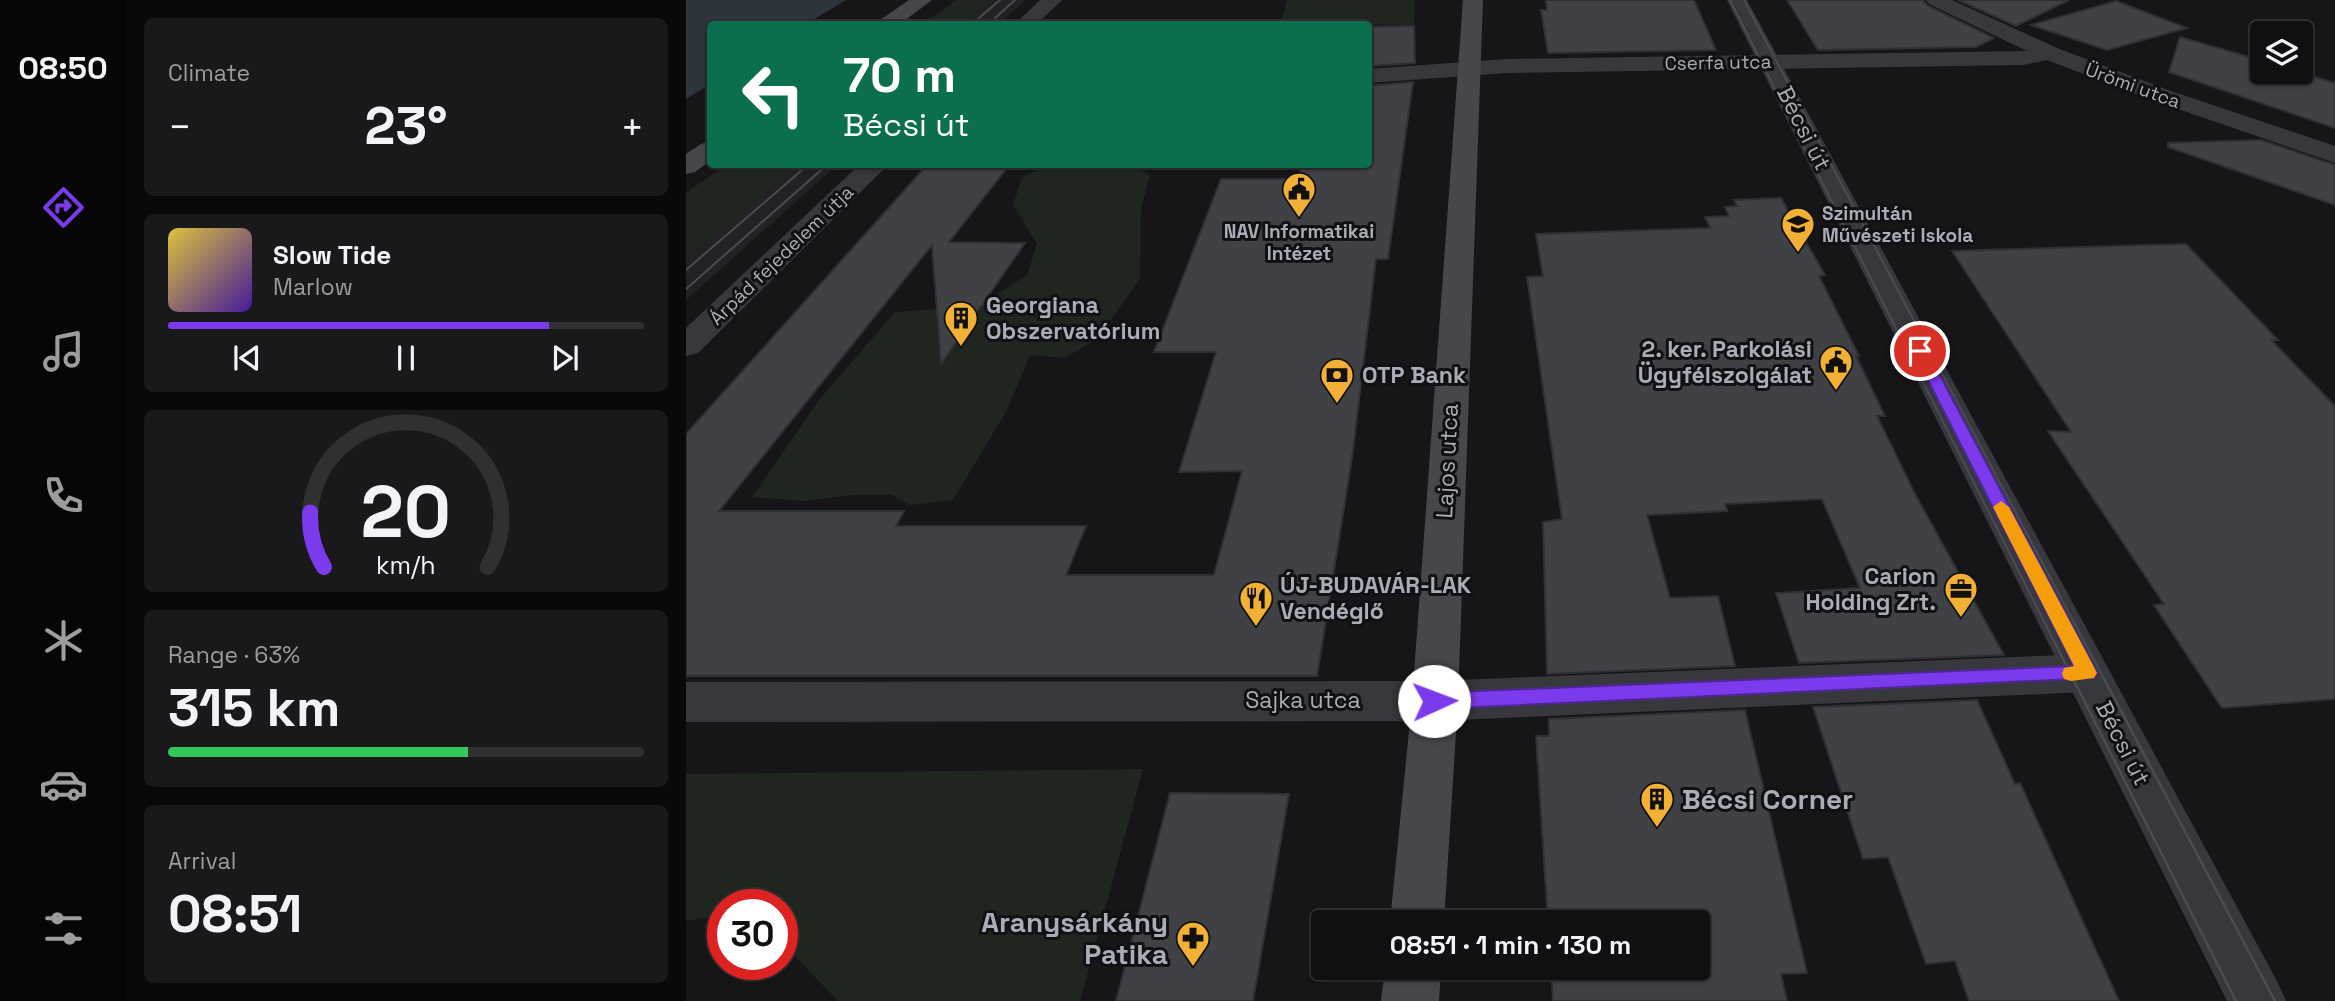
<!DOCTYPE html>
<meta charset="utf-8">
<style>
body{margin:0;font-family:"Space Grotesk",sans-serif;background:#19191b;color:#f1f3f6;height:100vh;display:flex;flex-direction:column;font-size:26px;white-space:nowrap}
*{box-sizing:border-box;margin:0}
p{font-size:23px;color:#9c9d9f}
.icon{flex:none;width:38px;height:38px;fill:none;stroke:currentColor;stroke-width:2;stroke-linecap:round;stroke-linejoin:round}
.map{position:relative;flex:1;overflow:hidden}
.details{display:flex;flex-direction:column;gap:18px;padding:18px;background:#09090a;width:560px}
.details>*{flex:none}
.banner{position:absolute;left:21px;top:21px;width:665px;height:147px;border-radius:7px;box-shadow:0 2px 5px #0004,0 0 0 2px #303032;background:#0b6e4f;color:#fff;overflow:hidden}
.fabs{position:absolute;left:1564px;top:21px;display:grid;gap:14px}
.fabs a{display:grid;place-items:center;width:63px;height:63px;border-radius:7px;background:#101012;box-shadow:0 2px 5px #0004,0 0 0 2px #303032;font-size:35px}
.speed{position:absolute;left:21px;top:889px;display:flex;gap:14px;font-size:35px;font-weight:700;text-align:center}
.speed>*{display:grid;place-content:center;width:91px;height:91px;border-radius:50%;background:#101012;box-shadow:0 2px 5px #0004,0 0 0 2px #303032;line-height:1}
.speed .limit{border:10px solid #d22;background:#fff;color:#111}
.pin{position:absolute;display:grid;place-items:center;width:60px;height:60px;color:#fff;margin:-30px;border:4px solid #fff;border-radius:50%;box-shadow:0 2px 7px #0007}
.me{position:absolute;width:77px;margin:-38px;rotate:88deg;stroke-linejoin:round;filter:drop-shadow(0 0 5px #0008)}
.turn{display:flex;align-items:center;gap:24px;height:147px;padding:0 21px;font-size:32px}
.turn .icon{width:91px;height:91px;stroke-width:2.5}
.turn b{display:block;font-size:49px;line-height:60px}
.big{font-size:52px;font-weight:700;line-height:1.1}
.details .card{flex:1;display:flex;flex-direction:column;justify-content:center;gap:10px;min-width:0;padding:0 24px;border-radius:10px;background:#19191b}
.details .dial{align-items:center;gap:0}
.dial svg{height:182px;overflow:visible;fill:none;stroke:#303032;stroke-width:7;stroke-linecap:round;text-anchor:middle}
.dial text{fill:#f1f3f6;stroke:none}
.song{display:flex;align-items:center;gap:21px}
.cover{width:84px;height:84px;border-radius:10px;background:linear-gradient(135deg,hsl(50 70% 55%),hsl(260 70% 35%))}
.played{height:7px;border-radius:4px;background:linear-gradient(90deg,#7c3aed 80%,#303032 80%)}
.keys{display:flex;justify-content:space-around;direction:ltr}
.heat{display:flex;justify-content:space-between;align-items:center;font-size:38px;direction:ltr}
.charge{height:10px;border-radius:5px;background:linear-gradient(90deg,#34c759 63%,#303032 0)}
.trip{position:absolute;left:625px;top:910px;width:399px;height:70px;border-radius:7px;background:#101012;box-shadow:0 2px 5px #0004,0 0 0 2px #303032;font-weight:700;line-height:70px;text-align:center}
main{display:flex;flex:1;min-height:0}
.tabs{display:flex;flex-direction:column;width:126px;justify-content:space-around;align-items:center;background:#060607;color:#9c9d9f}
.tabs .icon{width:49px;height:49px}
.tabs .current{color:#7c3aed}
.tabs b{font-size:32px;color:#f1f3f6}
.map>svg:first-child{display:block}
</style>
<main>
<nav class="tabs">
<b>08:50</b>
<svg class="icon current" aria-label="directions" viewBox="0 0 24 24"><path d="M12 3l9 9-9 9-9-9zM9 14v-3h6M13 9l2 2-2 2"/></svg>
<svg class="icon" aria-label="music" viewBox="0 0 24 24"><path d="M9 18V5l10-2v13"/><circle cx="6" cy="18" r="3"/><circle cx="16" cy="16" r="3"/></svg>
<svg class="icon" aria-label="phone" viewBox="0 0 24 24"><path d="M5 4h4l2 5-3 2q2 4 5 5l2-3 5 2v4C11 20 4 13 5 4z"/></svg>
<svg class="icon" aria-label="climate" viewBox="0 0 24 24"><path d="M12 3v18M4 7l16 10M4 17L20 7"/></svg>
<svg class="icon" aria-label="car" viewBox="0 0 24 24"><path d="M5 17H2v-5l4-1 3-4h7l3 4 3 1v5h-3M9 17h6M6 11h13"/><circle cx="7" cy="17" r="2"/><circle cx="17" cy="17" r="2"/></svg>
<svg class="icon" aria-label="filters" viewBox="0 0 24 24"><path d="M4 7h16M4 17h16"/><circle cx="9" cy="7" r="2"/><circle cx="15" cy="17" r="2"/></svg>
</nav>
<section class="details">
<div class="card"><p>Climate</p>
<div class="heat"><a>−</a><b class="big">23°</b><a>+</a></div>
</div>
<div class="card">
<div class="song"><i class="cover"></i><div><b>Slow Tide</b><p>Marlow</p></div></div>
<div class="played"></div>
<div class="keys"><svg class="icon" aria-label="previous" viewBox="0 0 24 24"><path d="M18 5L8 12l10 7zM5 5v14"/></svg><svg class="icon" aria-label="pause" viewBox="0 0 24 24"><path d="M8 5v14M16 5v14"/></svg><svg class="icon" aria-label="next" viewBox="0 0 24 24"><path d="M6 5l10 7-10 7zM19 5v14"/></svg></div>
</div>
<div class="card dial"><svg viewBox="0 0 100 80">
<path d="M14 69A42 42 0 1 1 86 69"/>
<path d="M14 69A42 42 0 0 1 8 45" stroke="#7c3aed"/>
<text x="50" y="56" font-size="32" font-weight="700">20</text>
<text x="50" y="72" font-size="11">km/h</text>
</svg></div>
<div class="card"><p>Range · 63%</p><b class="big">315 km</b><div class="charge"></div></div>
<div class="card"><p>Arrival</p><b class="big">08:51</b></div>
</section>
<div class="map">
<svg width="1649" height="1001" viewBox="0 0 1649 1001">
<rect width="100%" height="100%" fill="#161618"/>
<!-- built -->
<path fill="#222225" d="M306,0h34l-28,24h-35z
M111,165h40l-151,135v-42z"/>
<!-- green -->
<path fill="#1e261f" d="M271,0h35l-29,24h-41z
M601,0h128l-1,25 -133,-1z
M365,164l79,1 20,10 -9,34 -1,70 -42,59 -33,20 -35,-3 -23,55 -54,90 -42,5 -20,-10h-38l-49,6 -52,-4 67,-97 76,-88 84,-6 48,-31 10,-31 -24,-39 9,-28z
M39,165h72l-111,93v-65z
M457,769l-63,232h-242l-56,-58v-38h-59v10l-37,6v-147z"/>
<!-- water -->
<path fill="#2c353c" d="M0,0h160l-40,24h-96v60l-24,15z"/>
<!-- building -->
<path fill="#404145" stroke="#303034" stroke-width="2" d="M860,0h148l22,50 -168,3 -7,-43h6z
M1101,0h136l5,6 66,32 -18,9 -158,3z
M1272,0h111l-53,26z
M1430,1l71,27 -80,22 -76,-25z
M728,26l1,37 -47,3v-39z
M1494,37l83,24v11h35l37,11v45l-166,-56z
M727,82l-25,177h-12l-24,199 -35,218h-631v-242l242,-270h82l-61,78 76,1 -84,121 -9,-119 -213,266h185l-8,15h190l-20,49h148l28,-104 -63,1 37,-120h-62l67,-173h77l4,-15h66v-78z
M1575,140l74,25v40l-167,-58v-4z
M1095,198l44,77 -6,1 40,80h-3l29,60h-8l38,78 89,161 -205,8 -23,-70 84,-5 -38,-89 -97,5 2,7 -80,4 23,83 48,-2 17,70 -188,8 -4,-152 19,-3 -35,-242 16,-1 -7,-42 174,-6 -5,-11 24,-1 -4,-9 12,-1 -3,-6z
M1500,244l92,96h-7l64,66v293l-113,9 -68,-103 10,-1 -116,-173 23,1 -119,-181z
M1291,700l38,84 5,-1 99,218h-150l-14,-40 -29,3 -38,-107 -25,2 -50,-152z
M1059,710l62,263 -26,1 6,27h-234l-2,-33h147v-46h-150l-12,-186h13v-17z
M484,793l119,1 -36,207h-137z"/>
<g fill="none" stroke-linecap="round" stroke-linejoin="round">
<!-- minor -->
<path fill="#37383d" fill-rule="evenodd" d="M1240,0h26l105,48 111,42 167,56v17l-183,-63 -105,-40 -24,5 -516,8 -139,10v-14l139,-10 520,-8 -98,-47z
M1401,654l16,6 6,13 -6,13 -16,6 -652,29 -749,1v-40l749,-1z"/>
<!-- tertiary -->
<path fill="#37383d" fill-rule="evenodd" d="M354,0h22l-25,24h-22z
M1041,0h20l530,981 9,20h-59z
M174,164h29l-191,189 -12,3v-28z"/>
<!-- secondary -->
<path fill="#45474d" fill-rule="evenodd" d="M223,0h23l-32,24h-23l3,-4z
M777,0h20l-25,701 -14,221h-54l22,-221z
M24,141v20l-15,11 -9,2v-20l15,-10z
M699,968h56l-2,33h-58z"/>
<!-- tram-far1 -->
<path stroke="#4a4c52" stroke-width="2" d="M1044,0l327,647
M1058,0l343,647
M309,18l20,-18
M286,24l28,-24
M0,270l123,-106
M0,289l142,-125"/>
<!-- tram -->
<path stroke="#4a4c52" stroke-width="2.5" d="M1370,645l180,356
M1400,645l189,356"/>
</g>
<!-- route -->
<path fill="#7c3aed" stroke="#51269a" stroke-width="2" d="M1234,347l7,4 167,316 3,6 -3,5 -660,31 -6,-2 -3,-6 3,-6 6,-2 640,-27 -161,-315z"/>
<!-- slow -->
<path fill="#f59e0b" d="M1315,501l8,6 85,160 3,6 -3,5 -23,3 -7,-2 -2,-5 2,-6 10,-2 -81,-159z"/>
<!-- icons -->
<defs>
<symbol id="civic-pin" viewBox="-11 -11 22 30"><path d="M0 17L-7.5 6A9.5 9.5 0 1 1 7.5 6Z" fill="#f2b134" stroke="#111113"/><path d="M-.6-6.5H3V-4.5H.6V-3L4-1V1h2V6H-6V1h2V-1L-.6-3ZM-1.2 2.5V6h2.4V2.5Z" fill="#111"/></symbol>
<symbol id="school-pin" viewBox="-11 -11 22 30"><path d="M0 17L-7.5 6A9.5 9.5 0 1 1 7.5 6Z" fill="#f2b134" stroke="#111113"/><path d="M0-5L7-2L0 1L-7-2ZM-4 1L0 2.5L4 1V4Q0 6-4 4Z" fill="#111"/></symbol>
<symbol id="building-pin" viewBox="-11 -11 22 30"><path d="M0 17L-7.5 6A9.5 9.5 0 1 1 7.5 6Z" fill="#f2b134" stroke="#111113"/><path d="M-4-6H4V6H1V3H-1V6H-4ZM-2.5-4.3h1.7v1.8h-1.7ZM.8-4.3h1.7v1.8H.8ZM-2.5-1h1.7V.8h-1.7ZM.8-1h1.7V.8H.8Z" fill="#111"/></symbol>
<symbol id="bank-pin" viewBox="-11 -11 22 30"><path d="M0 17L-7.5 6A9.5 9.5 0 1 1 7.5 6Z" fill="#f2b134" stroke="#111113"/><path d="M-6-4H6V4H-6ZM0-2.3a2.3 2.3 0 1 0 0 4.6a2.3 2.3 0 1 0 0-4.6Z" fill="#111"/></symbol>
<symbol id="office-pin" viewBox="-11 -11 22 30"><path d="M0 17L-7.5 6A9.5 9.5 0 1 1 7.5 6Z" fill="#f2b134" stroke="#111113"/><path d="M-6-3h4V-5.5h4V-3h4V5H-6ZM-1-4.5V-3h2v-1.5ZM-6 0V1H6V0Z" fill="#111"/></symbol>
<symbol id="restaurant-pin" viewBox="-11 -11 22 30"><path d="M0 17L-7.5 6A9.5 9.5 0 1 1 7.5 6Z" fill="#f2b134" stroke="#111113"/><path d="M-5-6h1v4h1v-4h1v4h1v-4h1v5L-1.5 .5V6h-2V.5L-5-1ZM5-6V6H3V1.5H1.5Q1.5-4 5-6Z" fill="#111"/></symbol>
<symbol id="pharmacy-pin" viewBox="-11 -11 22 30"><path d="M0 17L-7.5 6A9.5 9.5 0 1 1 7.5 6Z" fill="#f2b134" stroke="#111113"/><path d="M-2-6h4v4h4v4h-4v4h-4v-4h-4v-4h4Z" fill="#111"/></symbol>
</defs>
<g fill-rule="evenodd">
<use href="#civic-pin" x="594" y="170" width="38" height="52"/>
<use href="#school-pin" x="1093" y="205" width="38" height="52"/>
<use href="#building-pin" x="256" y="299" width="38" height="52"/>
<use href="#civic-pin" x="1131" y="343" width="38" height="52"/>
<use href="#bank-pin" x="632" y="356" width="38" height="52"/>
<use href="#office-pin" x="1256" y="570" width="38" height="52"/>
<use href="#restaurant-pin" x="551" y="579" width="38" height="52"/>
<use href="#building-pin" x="952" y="780" width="38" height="52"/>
<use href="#pharmacy-pin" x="488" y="919" width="38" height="52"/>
</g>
<g text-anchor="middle" stroke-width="6" stroke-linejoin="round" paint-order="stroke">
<!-- far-street labels -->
<g font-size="19" fill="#a8adb8" stroke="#111113">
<text transform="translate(1032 62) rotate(-1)" y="7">Cserfa utca</text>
<text transform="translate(1447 85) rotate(20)" y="7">Ürömi utca</text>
<text transform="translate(95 255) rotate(-44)" y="7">Árpád fejedelem útja</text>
</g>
<!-- far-poi labels -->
<g font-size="19" font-weight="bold" fill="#a8adb8" stroke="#111113" text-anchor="start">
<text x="1136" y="220">Szimultán<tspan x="1136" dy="22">Művészeti Iskola</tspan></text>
<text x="613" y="238" text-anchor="middle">NAV Informatikai<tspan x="613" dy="22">Intézet</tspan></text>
</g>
<!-- street labels -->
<g font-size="23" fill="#a8adb8" stroke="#111113">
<text transform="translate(1118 128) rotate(63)" y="8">Bécsi út</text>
<text transform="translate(761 461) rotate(-87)" y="8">Lajos utca</text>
<text x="617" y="708">Sajka utca</text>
<text transform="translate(1437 743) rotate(63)" y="8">Bécsi út</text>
</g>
<!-- poi labels -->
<g font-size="23" font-weight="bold" fill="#a8adb8" stroke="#111113" text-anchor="start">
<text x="300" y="313">Georgiana<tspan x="300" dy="26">Obszervatórium</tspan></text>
<text x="1126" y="357" text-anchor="end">2. ker. Parkolási<tspan x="1126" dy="26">Ügyfélszolgálat</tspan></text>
<text x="676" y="383">OTP Bank</text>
<text x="1250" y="584" text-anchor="end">Carion<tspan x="1250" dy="26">Holding Zrt.</tspan></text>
<text x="594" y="593">ÚJ-BUDAVÁR-LAK<tspan x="594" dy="26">Vendéglő</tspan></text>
</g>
<!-- near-poi labels -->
<g font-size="28" font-weight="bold" fill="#a8adb8" stroke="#111113" text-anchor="start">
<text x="996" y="809">Bécsi Corner</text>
<text x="482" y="932" text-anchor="end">Aranysárkány<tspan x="482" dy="32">Patika</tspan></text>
</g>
</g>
</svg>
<div class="fabs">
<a><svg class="icon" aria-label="layers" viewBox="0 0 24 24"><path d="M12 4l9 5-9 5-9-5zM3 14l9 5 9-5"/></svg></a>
</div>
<div class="speed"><div class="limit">30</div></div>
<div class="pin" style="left:1234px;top:351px;background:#d93025"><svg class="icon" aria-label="arrive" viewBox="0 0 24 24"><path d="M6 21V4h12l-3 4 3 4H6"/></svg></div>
<svg class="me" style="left:748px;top:701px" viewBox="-20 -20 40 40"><circle r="19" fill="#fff"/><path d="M0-13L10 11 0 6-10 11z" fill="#7c3aed"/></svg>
<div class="trip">08:51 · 1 min · 130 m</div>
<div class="banner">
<div class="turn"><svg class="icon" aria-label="left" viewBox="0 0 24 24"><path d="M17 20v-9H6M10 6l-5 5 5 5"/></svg><div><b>70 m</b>Bécsi út</div></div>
</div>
</div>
</main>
